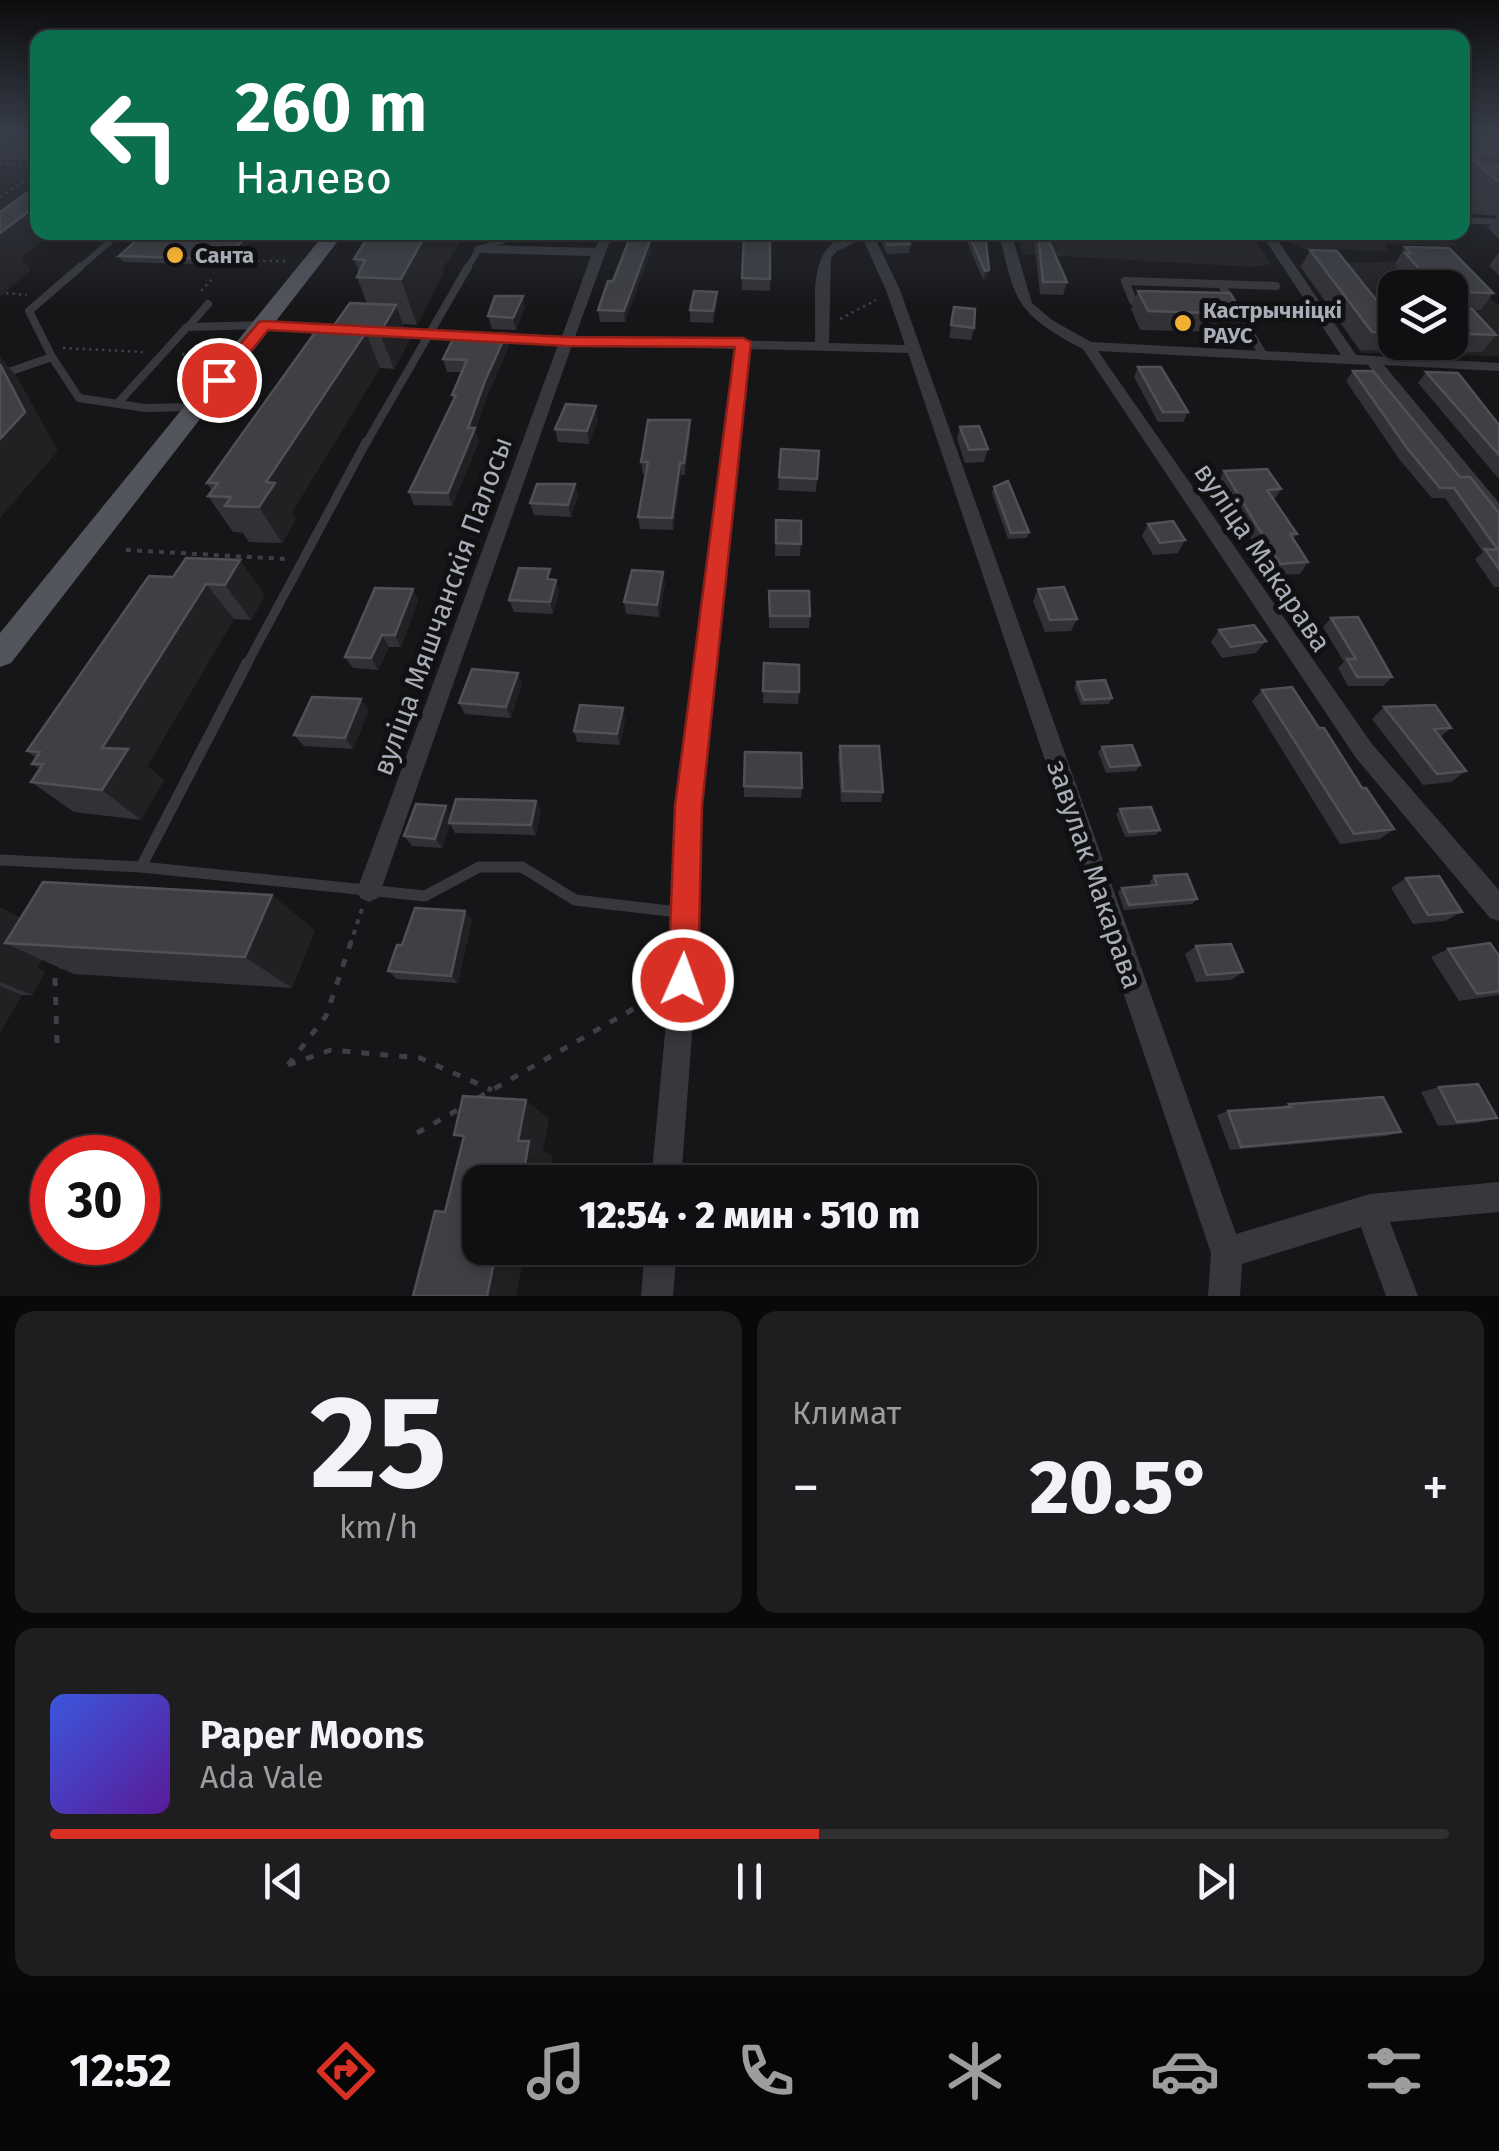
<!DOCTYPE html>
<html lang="ru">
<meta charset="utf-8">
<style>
body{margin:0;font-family:"Fira Sans",sans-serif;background:#1e1e20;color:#f1f3f6;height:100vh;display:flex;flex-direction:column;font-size:38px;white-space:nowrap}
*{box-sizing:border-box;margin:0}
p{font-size:32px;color:#9c9d9f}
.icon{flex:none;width:55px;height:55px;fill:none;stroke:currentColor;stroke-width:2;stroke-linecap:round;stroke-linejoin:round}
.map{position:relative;height:1296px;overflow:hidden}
.drawer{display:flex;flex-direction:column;gap:15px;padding:15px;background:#09090a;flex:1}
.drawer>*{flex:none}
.hud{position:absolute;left:30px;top:30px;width:1440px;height:210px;border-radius:20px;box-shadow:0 5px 15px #0003,0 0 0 2px #303032;background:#0b6e4f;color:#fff;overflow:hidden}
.buttons{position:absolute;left:1378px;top:270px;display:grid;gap:20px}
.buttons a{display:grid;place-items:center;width:90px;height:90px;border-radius:20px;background:#101012;box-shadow:0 5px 15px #0003,0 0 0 2px #303032;font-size:50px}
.speed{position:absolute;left:30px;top:1135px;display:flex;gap:20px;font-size:50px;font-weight:700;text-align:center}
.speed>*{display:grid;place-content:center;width:130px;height:130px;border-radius:50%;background:#101012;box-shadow:0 5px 15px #0003,0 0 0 2px #303032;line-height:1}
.speed .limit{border:15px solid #d22;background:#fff;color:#111}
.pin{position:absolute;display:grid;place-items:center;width:85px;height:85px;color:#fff;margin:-42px;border:5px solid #fff;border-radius:50%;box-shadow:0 2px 10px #0007}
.me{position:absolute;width:110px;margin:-55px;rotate:2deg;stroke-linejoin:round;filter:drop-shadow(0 0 8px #0008)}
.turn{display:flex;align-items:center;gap:35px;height:210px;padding:0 40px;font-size:45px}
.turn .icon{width:130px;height:130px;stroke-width:2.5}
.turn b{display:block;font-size:70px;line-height:85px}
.big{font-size:75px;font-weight:800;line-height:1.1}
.drawer .widget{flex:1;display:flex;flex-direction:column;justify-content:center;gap:15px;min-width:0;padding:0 35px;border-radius:20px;background:#1e1e20}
.drawer .dial{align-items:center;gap:0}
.dial b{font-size:130px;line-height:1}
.song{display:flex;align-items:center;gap:30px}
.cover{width:120px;height:120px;border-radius:15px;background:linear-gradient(135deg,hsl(230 70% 55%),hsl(270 70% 35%))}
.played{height:10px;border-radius:5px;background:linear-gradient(90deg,#d93025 55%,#303032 55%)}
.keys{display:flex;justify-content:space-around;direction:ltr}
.heat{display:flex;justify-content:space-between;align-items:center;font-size:55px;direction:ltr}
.drawer .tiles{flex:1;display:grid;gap:15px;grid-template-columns:1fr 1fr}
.widget:last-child{grid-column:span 2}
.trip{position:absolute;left:462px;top:1165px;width:575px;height:100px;border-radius:20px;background:#101012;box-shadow:0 5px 15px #0003,0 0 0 2px #303032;font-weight:800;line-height:100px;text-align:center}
.dock{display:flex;height:160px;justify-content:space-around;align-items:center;background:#060607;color:#9c9d9f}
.dock .icon{width:70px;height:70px}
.dock .current{color:#d93025}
.dock b{font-size:45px;color:#f1f3f6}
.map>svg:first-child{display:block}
</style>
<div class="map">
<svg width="1499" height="1296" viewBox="0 0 1499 1296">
<rect width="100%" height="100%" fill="#161618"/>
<!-- built -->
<path fill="#222225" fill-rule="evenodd" d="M1016,233h234l21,31 -16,3 -232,-13z
M1283,233h162l14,13 -73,-2 2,7 -84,-2 -14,-6z
M1447,260l52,46v50l-138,-3 -62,-88zM1395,288h55v54h-55z"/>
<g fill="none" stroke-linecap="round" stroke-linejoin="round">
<!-- path-far2 -->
<path stroke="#3d3f44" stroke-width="2.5" stroke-dasharray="2.5 4" stroke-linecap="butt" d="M1480,130h19
M0,163l38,2
M0,197l38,-25
M250,261h36
M201,291l11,-12
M6,293l21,2
M840,319l36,-19
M63,348l80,4
M182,354l26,2"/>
<!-- path-far1 -->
<path stroke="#3d3f44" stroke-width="4" stroke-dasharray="5 6" stroke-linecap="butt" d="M126,550l160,9
M350,945l12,-36"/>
<!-- path -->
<path stroke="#3d3f44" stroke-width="5" stroke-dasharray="8 11" stroke-linecap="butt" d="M57,1043l-2,-65 7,-14
M288,1065l43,-15 89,8 72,32
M288,1065l38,-49 25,-74
M478,1098l178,-102
M417,1133l44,-25"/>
<!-- lane-far3 -->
<path stroke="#37383d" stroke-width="6" d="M1462,220l37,2
M77,270l44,-38
M466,270l13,-21 47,-17"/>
<!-- lane-far2 -->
<path stroke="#37383d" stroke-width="8" d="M1221,284l43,72
M1133,301l-8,-20 151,5
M188,327l20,-23
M52,357l-23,-46 51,-44
M0,375l52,-18 27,41 66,10 50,-1
M117,404l70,-77 75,-2
M365,445l103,-178"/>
<!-- lane-far1 -->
<path stroke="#37383d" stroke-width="9" d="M246,666l120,-224"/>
<!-- lane -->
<path stroke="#37383d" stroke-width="11" d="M0,860l141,7 106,-204
M141,867l284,29 54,-29h43l53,33 111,13"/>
<!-- street -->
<path fill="#37383d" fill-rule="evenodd" d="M619,232h20l-30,11 -34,94 240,5c2,-50 -13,-110 57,-110l28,58 336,944 134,-40 129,-12v30l-109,10 28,74h-32l-25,-69 -119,37 -2,32h-32l3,-43 -303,-900 -159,-4 -49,457 -4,174 -15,202h-30l19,-202 6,-174 59,-457 -163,-4 -191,545 -3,8 -9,4 -9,-4 -3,-8 201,-545 -294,-16 -7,-4 7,-4 298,15 29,-80 -112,-3 -6,-4 6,-4 116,3 5,-10zM863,239l23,51 19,55 -76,-2 2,-85 6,-7z
M999,232h12l21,71 20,17 39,22 250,13 -81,-123h12l84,123 143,8v8l-115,-6 115,138v18l-6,-2 -125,-154 -270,-14 274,393 127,146v31l-9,-3 -134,-160 -273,-409c-66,-35 -68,-45 -84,-117z
M645,1248h32l-4,48h-32z"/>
<!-- primary -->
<path fill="#53555c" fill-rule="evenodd" d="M326,232h19l-334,431 -11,4v-34z"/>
</g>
<!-- wall -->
<path fill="#323236" d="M0,130h38v31l-38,-2z
M1462,136h37v103l-11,-11 9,-12 -23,-2 -12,-11z
M259,232l-32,33 -104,-3 -4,-6z
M371,232h105l-13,5 -21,32 2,3 -27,53 -14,-1 6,17 -15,28 -14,-1 -88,144 4,7 -14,24 -33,-1 -6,-9 -10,-1 -25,-36 4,-5 -5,-8 123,-152 37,-27 -10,-27 2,-4 -5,-14z
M877,232h29l4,12 -1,9 -22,1z
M963,232h22l2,47 -4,1z
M1036,232h9l22,50 -4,13 -23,-1 -6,-57z
M1405,247l88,46 -12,17h-8l23,25 -14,17h-25l-7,-8 -57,-1 -6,8 -27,-1 -59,-83 9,-17 71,56 14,1v35h55v-54h-39l-16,-19 2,-3 -2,-2z
M651,251l-26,71h-25l-2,-12 15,-29z
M1499,252v23l-10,-9z
M742,278l28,1v12l-28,-1z
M1138,291l105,23 -9,18 -94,-2 -9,-21z
M717,304l-4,19 -23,-1v-12z
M954,307l20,21 -3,12 -22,-2z
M525,308l-9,22 -24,-1 -4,-13z
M509,346l-21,48 -13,37 4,10 -27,65 -38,-1 -5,-13 45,-92 -2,-5 10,-23h-15l-4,-13z
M1138,367l50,45 -5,10h-25l-24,-45z
M1353,371l107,106 39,36v74h-5l-19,-28 8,-7 -38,-54h-13l-33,-39 -53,-78z
M1426,372l73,53v54l-81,-96z
M598,419l-9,25 -31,-2 -3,-13z
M690,420v13l-5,42h-4l-8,55 -33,-1 -2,-12 8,-43h-3l-2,-12z
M960,427l28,22 -4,13 -19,1 -8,-24z
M819,451l-3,41 -38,-2 1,-13z
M1224,471l57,18 -7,11 23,34 -4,5 15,23 -8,12 -28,1 -54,-93z
M575,484l3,12 -7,21 -37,-2 -4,-12z
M994,487l35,45 -2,6 -19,1 -16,-46z
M776,520l25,24 -1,12h-25z
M1148,524l37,16 -7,13 -25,2 -11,-19z
M186,558l79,37 -14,25 -17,-1 -87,147 17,14 -23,40 -67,-8 -43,-30 9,-13 -8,-5 4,-6 -9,-7 146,-174z
M663,572l2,12 -6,33 -33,-3 -2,-12z
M553,580h3l3,12 -6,22 -39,-2 -5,-12z
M413,589l5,12 -17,46h-12l-11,23 -25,-2 -8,-11z
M1038,589l39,30 -6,12 -26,1 -12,-31z
M769,591l41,25 -1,12h-40z
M1331,618l61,59 -9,9h-35l-10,-18 6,-6 -21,-35z
M1219,630l47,11 -10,12 -34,5 -11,-16z
M764,663l35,29 -1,12 -35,-1z
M1077,682l35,16 -3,6 -28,1 -7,-18z
M522,684l-11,34 -46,-4 -6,-11z
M1262,690l57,38 75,101 -14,10 -40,5 -88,-143z
M1384,707l67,21 -11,9 26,34 -15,11 -28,3 -51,-66z
M623,708l2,12 -5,25 -43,-3 -3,-11z
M369,710l-16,39 -49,-3 -10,-11z
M840,746l43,46 -2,10h-40l-3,-45z
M1102,747l38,18 -4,6 -30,2 -8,-21z
M744,786l58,2 -1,10 -57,-1z
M536,801l5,10 -5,24 -81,-2 -5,-9 -8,24 -30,-2 -8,-10 47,-21z
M1120,809l40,21 -4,5 -31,2 -9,-23z
M1154,876l43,23 -5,5 -68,6 -6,-18 4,-4 29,-3 -1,-4z
M1406,878l56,34 -17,9 -32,3 -22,-36z
M0,907l20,11 295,12 -23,58 -218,-14 -32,-14 -5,8 8,4 -13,23h-10l-22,37z
M472,919l-14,64 -61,-4 -9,-8z
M1196,946l47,26 -12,8 -35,2 -11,-28z
M1448,949l51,7v39l-40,6 -28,-44z
M1439,1087l58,31 -20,5 -39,3 -17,-34z
M1289,1104l112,28 -15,4 -156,14 -13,-35 11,-4 49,-3z"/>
<!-- shaded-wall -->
<path fill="#212124" d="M37,205l1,27h16l-32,26 9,12 -31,27v-64z
M251,232h8l-32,33 -3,-6z
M427,232h49l-13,5 -21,32 2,3 -27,53 -16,-46z
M650,240l1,11 -26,71 -1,-11z
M989,270l-2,9 -4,1 2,-9z
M717,292v12l-4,19v-12z
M523,296l2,12 -9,22 -3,-12z
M396,305l13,36 -15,28 -14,-36z
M366,332l14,36 -88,144 4,7 -14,24 -23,-36 7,-25z
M506,334l3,12 -21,48 -13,37 4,10 -27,65 -4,-13 20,-65 17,-47z
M0,356l19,24 39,71 -58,67z
M596,406l2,13 -9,25 -2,-13z
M690,420v13l-5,42 -1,-12z
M680,463l1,12 -8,55 -1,-12z
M575,484l3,12 -7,21 -3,-12z
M240,560l25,35 -14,25 -26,-35z
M663,572l2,12 -6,33 -2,-12z
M556,580l3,12 -6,22 -3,-12z
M206,584l28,35 -87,147 17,14 -23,40 -39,-30v-42z
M413,589l5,12 -17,46 -6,-12z
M382,635l7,12 -11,23 -7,-12z
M518,673l4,11 -11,34 -5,-11z
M361,699l8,11 -16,39 -8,-11z
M623,708l2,12 -5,25 -3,-11z
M536,801l5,10 -5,24 -5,-10z
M446,806l7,11 -11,31 -7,-9z
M272,895l43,35 -23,58 -47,-31z
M0,907l50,26 -45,10 37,17 -5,8 8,4 -13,23 -32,-13z
M465,911l7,8 -14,64 -7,-7z
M0,986l22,9 -22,37z
M526,1100l23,19 -6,31 10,7 -5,25h-26l-4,-41z
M497,1248h29l-10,48h-29z"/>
<!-- building -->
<path fill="#3f3f44" stroke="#4f5156" stroke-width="2.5" d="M1462,136h37v17l-16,-1 -7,8 7,6h16v15l-3,-1 -34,-30z
M27,193l10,12 -37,28v-21z
M146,232h105l-27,27 -105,-3z
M371,232h56l-26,47 -44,-2 8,-17 -11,-1z
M882,232h24l4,12 -22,1z
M968,232h17l4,38 -4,1z
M1038,232h7l22,50h-24z
M744,237l26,1v41l-28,-1z
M629,240h21l-26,71 -26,-1 10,-29h5z
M1405,247l44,1 44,45 -43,-1v-4h-13l-32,-35h6z
M1310,250l27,1 44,55 14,1v18h-2l2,3v5l-23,-1z
M694,291l23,1 -4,19 -23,-1z
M1138,291l92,2 13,21 -95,-3z
M495,296h28l-10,22 -25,-2z
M350,303l46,2 -16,28 -14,-1 -100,150 9,1 -16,24 -34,-1 6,-9 -23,-1 10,-13h-11l109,-152h14z
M954,307l21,2 -1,19 -23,-3z
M1450,308l22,1 24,26 -26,-1 -7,-7 -13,-1z
M506,334l-21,47 -17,47h7l-27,65 -39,-1 47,-97h-4l15,-35 -24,-1 12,-24z
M0,364l25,48 -25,27z
M1138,367h23l27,45h-25z
M1353,371h20l87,106h10l29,36v56l-14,-20 13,1 -44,-62h-14l-33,-40z
M1426,372l32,1 41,52v30z
M566,404l30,2 -9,25 -32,-2z
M648,420h42l-6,43h-4l-8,55 -34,-1 10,-55h-7z
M979,426l9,23 -19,1 -9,-23z
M781,449l38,2 -2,28 -38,-2z
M1267,469l14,20 -14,1 30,44h-7l18,28 -28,2 -56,-93z
M1008,481l21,51 -18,1 -17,-46z
M537,484h38l-7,21 -38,-2z
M776,520l25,1v23l-25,-1z
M1173,521l12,19 -25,3 -12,-19z
M186,558l54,2 -15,25 -19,-1 -104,164 26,1 -26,41 -71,-8 12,-18h-11l8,-12 -13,-1 122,-175 24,1z
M519,568l31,1 -3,10 9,1 -6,22 -41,-2z
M632,570l31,2 -6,33 -33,-3z
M1064,587l13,32 -27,1 -12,-31z
M375,588l38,1 -18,46h-13l-11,23 -26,-1z
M769,591h40l1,25h-40z
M1358,617l34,60h-35l-10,-18h9l-25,-41z
M1254,625l12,16 -35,6 -12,-17z
M764,663l35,2v27l-36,-1z
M472,669l46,4 -12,34 -47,-4z
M1105,680l7,18 -28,2 -7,-18z
M1292,687l27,41h5l38,60h4l28,41 -40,5 -92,-144z
M312,697l49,2 -16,39 -51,-3z
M580,705l43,3 -6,26 -43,-3z
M1435,705l16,23 -17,1 32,42 -29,3 -53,-67z
M1132,745l8,20 -30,2 -8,-20z
M840,746h39l4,46 -40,-1z
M745,752l56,1 1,35 -58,-2z
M456,799l80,2 -5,24 -82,-2z
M416,804l30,2 -11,33 -31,-3z
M1151,807l9,23 -31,2 -9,-23z
M1187,874l10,25 -68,6 -7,-17 35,-3 -3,-9z
M1439,876l23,36 -34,3 -22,-37z
M43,882l229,13 -27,62 -240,-14z
M415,908l50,3 -14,65 -63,-5 9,-26h5z
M1490,943l9,13v35l-22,3 -29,-45z
M1231,944l12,28 -36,3 -11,-29z
M1478,1084l19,34 -40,4 -18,-35z
M463,1096l63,4 -8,41h11l-7,41h-42v66h17l-10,48h-74l22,-85 10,1 19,-76 -10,-1z
M1383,1097l18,35 -160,15 -13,-36 63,-4 -2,-3z"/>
<!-- sky -->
<linearGradient id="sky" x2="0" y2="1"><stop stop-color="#0c0c0d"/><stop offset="0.42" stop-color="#363c48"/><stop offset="1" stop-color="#363c48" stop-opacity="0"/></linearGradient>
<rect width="1499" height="311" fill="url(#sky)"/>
<!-- route -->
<path fill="#d93025" stroke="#8d1f18" stroke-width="2.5" d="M264,321l303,16 176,1 8,4 -49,464 -4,174 -4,11 -11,4 -11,-4 -4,-11 7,-174 60,-459 -168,-1 -299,-16 -43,53h-12v-7l46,-54z"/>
<!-- markers -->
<g fill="#f2b134" stroke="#111113" stroke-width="4">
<circle cx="175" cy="255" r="10"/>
<circle cx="1183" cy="323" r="10"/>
</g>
<g text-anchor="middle" stroke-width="10" stroke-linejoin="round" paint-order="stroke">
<!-- far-poi labels -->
<g font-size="22" font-weight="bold" fill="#a8adb8" stroke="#111113" text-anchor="start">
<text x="195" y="263">Санта</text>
<text x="1203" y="318">Кастрычніцкі<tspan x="1203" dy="25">РАУС</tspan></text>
</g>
<!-- street labels -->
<g font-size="28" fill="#a8adb8" stroke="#111113">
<text transform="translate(1263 557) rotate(56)" y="10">вуліца Макарава</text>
<text transform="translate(442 606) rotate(-70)" y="10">вуліца Мяшчанскія Палосы</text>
<text transform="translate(1095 874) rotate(71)" y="10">завулак Макарава</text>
</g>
</g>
</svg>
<div class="buttons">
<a><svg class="icon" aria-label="layers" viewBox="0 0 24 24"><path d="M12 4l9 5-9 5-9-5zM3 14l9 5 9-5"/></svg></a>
</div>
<div class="speed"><div class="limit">30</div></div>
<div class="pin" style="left:219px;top:380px;background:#d93025"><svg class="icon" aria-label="arrive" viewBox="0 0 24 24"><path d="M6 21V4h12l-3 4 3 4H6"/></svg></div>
<svg class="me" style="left:683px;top:980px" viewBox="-20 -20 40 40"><circle r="17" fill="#d93025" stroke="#fff" stroke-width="3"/><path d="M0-11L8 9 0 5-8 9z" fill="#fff"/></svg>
<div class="trip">12:54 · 2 мин · 510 m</div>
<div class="hud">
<div class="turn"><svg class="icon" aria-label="left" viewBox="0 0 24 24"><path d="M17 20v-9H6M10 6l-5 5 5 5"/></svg><div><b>260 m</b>Налево</div></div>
</div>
</div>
<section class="drawer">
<div class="tiles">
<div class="widget dial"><b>25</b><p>km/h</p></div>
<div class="widget"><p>Климат</p>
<div class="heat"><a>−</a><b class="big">20.5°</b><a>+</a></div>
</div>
<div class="widget">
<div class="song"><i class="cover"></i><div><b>Paper Moons</b><p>Ada Vale</p></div></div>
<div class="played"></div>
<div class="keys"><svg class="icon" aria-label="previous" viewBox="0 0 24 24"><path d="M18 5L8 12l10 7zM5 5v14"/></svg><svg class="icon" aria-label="pause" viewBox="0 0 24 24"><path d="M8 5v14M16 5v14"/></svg><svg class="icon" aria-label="next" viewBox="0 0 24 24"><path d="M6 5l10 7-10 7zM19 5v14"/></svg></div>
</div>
</div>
</section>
<nav class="dock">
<b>12:52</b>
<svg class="icon current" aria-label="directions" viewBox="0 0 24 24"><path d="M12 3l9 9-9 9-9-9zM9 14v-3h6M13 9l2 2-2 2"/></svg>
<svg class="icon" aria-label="music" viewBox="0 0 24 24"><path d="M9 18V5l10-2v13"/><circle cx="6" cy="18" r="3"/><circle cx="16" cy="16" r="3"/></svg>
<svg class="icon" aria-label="phone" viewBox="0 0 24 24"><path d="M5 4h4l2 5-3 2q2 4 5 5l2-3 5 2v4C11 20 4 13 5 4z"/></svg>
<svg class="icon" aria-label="climate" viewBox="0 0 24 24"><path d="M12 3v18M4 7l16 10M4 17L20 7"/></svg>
<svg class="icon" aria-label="car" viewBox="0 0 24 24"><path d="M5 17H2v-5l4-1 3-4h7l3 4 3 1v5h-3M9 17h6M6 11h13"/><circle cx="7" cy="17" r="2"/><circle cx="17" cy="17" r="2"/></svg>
<svg class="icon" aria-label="filters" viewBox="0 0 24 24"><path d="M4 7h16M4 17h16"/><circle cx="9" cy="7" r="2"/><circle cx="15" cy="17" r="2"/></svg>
</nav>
